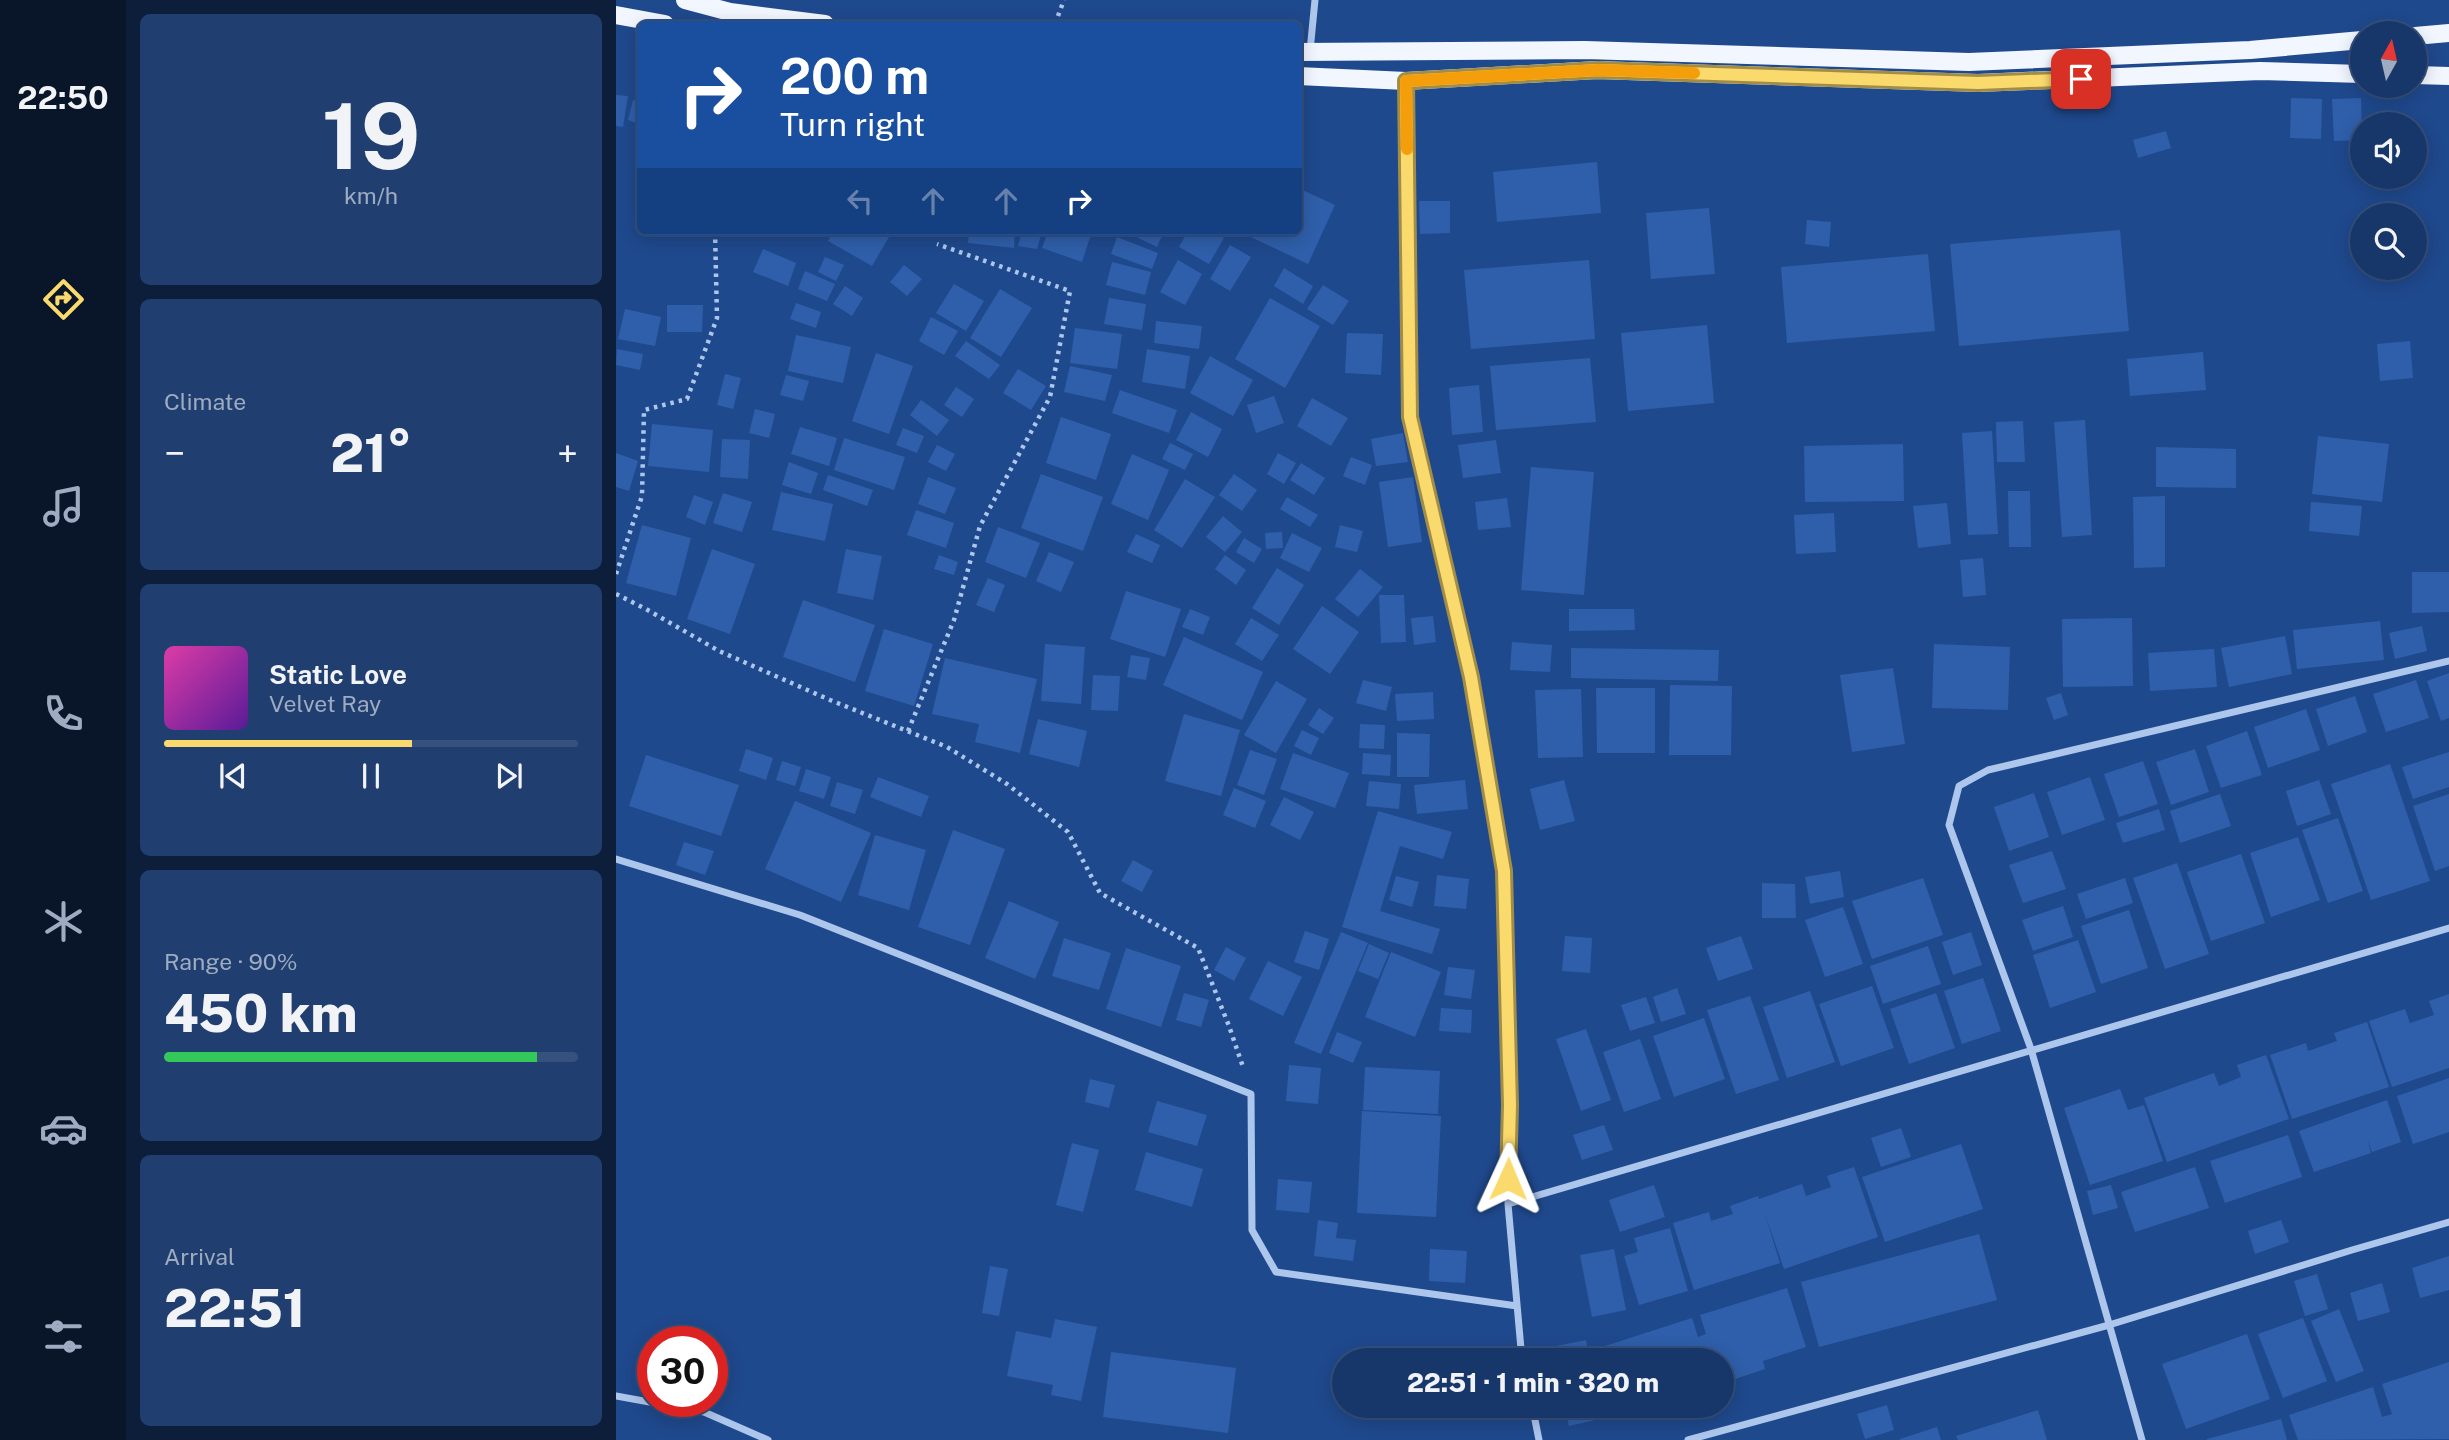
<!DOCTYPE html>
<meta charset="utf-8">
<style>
body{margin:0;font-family:"Public Sans",sans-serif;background:#203f70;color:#f1f3f6;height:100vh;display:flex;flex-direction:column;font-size:26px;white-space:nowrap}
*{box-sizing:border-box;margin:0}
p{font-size:23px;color:#9eacc1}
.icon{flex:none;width:38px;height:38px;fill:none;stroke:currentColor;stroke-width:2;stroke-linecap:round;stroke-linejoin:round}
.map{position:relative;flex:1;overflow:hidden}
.side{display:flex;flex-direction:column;gap:14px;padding:14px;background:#0d1e3a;width:490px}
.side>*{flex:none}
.guide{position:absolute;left:21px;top:21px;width:665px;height:214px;border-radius:10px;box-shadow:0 4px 18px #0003,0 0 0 2px #36517e;background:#1a4fa0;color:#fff;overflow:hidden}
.needle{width:46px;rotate:8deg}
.tools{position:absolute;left:1734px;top:21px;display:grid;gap:14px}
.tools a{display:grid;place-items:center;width:77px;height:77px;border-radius:50%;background:#17376a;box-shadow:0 4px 18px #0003,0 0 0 2px #36517e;font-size:35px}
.speed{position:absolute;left:21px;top:1326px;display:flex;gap:14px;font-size:35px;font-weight:700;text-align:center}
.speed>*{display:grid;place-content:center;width:91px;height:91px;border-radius:50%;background:#17376a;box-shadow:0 4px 18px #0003,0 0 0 2px #36517e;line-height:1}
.speed .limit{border:10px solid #d22;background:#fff;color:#111}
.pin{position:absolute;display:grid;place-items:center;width:60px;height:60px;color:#fff;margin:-30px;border-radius:14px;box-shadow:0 4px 10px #0006}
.me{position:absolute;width:77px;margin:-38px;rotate:1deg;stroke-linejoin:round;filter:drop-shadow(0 0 5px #0008)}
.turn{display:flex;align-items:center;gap:24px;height:147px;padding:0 28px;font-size:32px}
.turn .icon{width:91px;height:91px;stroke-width:2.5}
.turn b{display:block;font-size:49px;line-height:60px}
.lanes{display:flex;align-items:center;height:66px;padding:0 28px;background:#0003;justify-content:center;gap:35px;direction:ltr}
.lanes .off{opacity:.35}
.big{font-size:52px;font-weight:800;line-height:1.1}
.side .card{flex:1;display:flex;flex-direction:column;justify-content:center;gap:10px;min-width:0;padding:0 24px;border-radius:10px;background:#203f70}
.side .dial{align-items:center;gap:0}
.dial b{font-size:91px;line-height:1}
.song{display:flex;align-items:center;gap:21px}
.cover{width:84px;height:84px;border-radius:10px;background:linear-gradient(135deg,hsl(320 70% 55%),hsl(270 70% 35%))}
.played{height:7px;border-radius:4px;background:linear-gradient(90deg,#fad96d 60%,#36517e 60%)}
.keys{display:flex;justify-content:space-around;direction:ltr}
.heat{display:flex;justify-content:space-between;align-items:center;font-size:38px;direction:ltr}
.charge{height:10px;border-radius:5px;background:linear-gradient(90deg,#34c759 90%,#36517e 0)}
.trip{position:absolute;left:716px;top:1348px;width:402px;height:70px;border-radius:35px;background:#17376a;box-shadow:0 4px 18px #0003,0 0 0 2px #36517e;font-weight:800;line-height:70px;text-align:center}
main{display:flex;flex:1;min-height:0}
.menu{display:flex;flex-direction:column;width:126px;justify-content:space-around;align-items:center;background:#09162a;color:#9eacc1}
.menu .icon{width:49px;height:49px}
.menu .selected{color:#fad96d}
.menu b{font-size:32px;color:#f1f3f6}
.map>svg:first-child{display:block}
</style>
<main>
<nav class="menu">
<b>22:50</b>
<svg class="icon selected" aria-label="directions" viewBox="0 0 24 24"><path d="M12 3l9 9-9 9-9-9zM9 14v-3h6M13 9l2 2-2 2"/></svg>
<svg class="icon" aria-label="music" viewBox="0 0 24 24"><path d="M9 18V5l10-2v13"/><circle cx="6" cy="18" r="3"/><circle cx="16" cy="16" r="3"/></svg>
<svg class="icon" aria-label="phone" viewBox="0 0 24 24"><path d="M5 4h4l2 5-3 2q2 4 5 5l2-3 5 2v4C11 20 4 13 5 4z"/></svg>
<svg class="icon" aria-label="climate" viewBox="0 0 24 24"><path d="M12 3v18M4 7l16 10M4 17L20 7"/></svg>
<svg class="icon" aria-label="car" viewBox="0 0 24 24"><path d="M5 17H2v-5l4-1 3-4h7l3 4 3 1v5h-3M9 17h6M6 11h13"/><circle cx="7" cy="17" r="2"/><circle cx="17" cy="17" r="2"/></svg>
<svg class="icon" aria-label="filters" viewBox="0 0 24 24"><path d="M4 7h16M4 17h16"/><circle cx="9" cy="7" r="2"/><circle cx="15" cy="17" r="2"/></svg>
</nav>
<section class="side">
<div class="card dial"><b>19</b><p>km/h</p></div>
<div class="card"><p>Climate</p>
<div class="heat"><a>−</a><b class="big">21°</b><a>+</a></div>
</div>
<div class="card">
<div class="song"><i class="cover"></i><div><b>Static Love</b><p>Velvet Ray</p></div></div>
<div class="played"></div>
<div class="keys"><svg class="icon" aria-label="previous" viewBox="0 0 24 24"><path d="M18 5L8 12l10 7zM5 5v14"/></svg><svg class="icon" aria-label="pause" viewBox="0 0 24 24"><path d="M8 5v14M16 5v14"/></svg><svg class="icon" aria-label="next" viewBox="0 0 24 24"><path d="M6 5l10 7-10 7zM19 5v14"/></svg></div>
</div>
<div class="card"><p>Range · 90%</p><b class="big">450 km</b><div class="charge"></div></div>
<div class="card"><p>Arrival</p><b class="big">22:51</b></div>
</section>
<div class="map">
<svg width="1833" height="1440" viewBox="0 0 1833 1440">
<rect width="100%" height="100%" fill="#1f498d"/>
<!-- building -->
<path fill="#2f5faa" d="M0,95l12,1 -5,31 -7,-1z
M1675,98l31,1 -1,40 -31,-1z
M1745,98l1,42 -28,1 -2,-42z
M17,100l7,2v22l-12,-4z
M1550,131l5,17 -33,10 -5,-18z
M981,162l4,51 -104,9 -4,-50z
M682,188l37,17 -27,59 -70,-33h60z
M803,201h31v32l-30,1z
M1093,208l6,66 -64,5 -5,-66z
M1191,220l24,2 -2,25 -24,-3z
M1504,230l9,101 -170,15 -9,-102z
M218,231h44l11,6 -17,29 -44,-25z
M353,231h46l-1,17 -46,-5z
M406,231h20l-5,18 -19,-3z
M432,231h44l-10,31 -40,-14z
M508,231h40l-7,16z
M572,231h23l13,7 -15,26 -30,-17z
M501,237l41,16 -6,16 -41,-15z
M614,245l21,12 -21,34 -20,-12z
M147,249l33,14 -8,23 -35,-14z
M1312,254l7,77 -148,12 -6,-76z
M209,257l19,8 -8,16 -18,-9z
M562,260l24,14 -17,31 -25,-13z
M973,260l6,79 -124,10 -7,-79z
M496,262l39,10 -6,23 -39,-10z
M288,265l18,14 -15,17 -17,-14z
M668,268l29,18 -10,18 -29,-18z
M189,271l30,13 -8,17 -29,-12z
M338,284l30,17 -18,30 -30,-18z
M707,285l26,16 -16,24 -26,-16z
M229,286l18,12 -11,18 -19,-12z
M384,289l32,19 -31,49 -31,-19z
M493,298l37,6 -4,26 -38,-6z
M654,298l50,28 -35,62 -50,-29z
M180,303l25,9 -5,16 -26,-9z
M51,305h36l-1,27h-35z
M9,309l36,8 -6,29 -37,-7z
M315,317l27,14 -14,24 -25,-14z
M540,321l46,5 -3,23 -45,-6z
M1091,325l7,78 -86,8 -7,-78z
M459,328l47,6 -5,35 -47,-6z
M731,333l36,1 -2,41 -36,-2z
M180,335l55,12 -8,36 -55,-12z
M350,341l34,24 -11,14 -34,-23z
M1794,341l3,37 -33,3 -3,-37z
M1,349l26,5 -3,16 -24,-5z
M531,349l43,7 -5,33 -43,-7z
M1587,352l3,38 -76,6 -3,-37z
M260,353l37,13 -24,68 -37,-13z
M594,356l43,24 -20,36 -43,-23z
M974,358l6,64 -100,8 -6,-64z
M454,366l42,9 -7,26 -41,-9z
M402,369l28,17 -15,24 -28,-17z
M109,374l16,4 -8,31 -16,-4z
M170,375l23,6 -6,20 -23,-6z
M863,385l4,47 -31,3 -3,-47z
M340,387l18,12 -12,18 -18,-12z
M504,390l57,20 -8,23 -57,-20z
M658,396l10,27 -28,10 -9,-28z
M696,398l36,20 -17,28 -34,-20z
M305,400l28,20 -12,16 -27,-21z
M139,409l20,5 -6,24 -20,-5z
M575,412l31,17 -14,28 -32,-17z
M445,417l50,17 -15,46 -50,-17z
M1469,420l7,115 -30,2 -8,-115z
M1407,421l2,41h-28l-1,-40z
M36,424l61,6 -4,42 -61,-6z
M184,427l37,11 -8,28 -38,-12z
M287,428l21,8 -7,17 -21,-8z
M1376,431l6,103 -30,1 -6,-102z
M787,433l5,29 -32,4 -5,-27z
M1702,436l71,8 -7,58 -70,-8z
M228,438l61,19 -11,33 -60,-20z
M106,439l28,1 -2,39 -28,-2z
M880,440l5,33 -38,5 -5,-33z
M554,443l23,11 -8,16 -23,-11z
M1287,444l1,57 -99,1 -1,-56z
M321,445l18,9 -9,17 -18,-9z
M1540,447l80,2v39l-80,-1z
M0,453l22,8 -9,30 -13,-4z
M662,453l18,10 -12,21 -17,-10z
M516,454l37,16 -21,50 -37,-16z
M735,457l21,8 -7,20 -22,-9z
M173,462l29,11 -7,21 -29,-9z
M685,463l24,15 -11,17 -24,-15z
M915,467l63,5 -10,123 -63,-5z
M425,474l62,23 -20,54 -62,-23z
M618,474l23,16 -15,21 -23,-16z
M212,475l45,15 -6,16 -44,-16z
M312,477l28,11 -11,26 -27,-10z
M797,477l9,65 -34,5 -9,-65z
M569,479l30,18 -33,51 -28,-18z
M1392,491h22l1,56h-22z
M165,492l52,12 -8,37 -53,-11z
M107,493l29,9 -10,30 -29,-9z
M78,495l19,7 -8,23 -19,-8z
M1549,496v71l-31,1 -1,-71z
M671,497l31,18 -8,12 -30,-18z
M891,498l4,29 -33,3 -3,-28z
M1695,502l51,4 -3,30 -50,-5z
M1331,503l4,41 -33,4 -5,-42z
M300,510l38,13 -8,25 -39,-13z
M1218,513l2,39 -40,2 -2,-39z
M607,516l19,16 -17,20 -19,-15z
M26,525l49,13 -15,58 -50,-13z
M724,525l23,6 -6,21 -22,-5z
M382,527l42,16 -14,35 -41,-16z
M666,532l1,16 -17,1 -1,-16z
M676,533l30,15 -13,24 -29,-14z
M520,534l24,11 -8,18 -25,-11z
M628,538l18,11 -8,14 -18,-11z
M96,549l43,15 -25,70 -43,-15z
M230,549l36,7 -9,44 -36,-7z
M433,552l25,10 -13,30 -25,-11z
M323,555l19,7 -4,13 -20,-6z
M609,555l21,15 -10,15 -21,-16z
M1367,558l3,37 -23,2 -3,-37z
M661,568l27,17 -25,40 -27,-17z
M744,569l23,18 -25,30 -23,-18z
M1796,572h37v40l-37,1z
M372,578l17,7 -11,27 -18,-7z
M510,591l55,18 -16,48 -55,-18z
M763,595h25l2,47 -25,1z
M187,600l72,25 -20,57 -72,-25z
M706,606l37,26 -29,42 -37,-25z
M574,609l20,8 -7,18 -21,-8z
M953,609h65l1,21 -66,1z
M817,616l3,26 -22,3 -3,-27z
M635,618l28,17 -17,26 -27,-17z
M1516,618l1,68 -70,1 -1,-68z
M1764,621l4,39 -87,9 -4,-39z
M1806,626l5,25 -32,8 -6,-26z
M268,629l49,15 -19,62 -49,-15z
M1669,636l7,38 -63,13 -8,-39z
M568,637l79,35 -21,48 -79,-35z
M896,642l40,3 -2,27 -40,-2z
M429,644l40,3 -4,57 -40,-3z
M1318,644l76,3 -2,63 -76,-2z
M955,648l148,2 -1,31 -147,-3z
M1598,649l3,38 -67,4 -2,-38z
M515,655l19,3 -4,22 -19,-3z
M329,658l92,21 -17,74 -45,-11 4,-18 -47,-10z
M1277,668l12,76 -53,8 -12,-77z
M1833,673v45l-8,3 -14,-40z
M477,675l27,1 -2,35 -27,-1z
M747,680l29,7 -6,24 -30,-8z
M1800,680l13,38 -43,14 -13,-38z
M660,681l31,18 -31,54 -32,-18z
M1054,685l62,1 -1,69h-62z
M980,688h59v65h-58z
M965,689l2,68 -45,1 -3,-68z
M817,692l1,27 -37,2 -2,-27z
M1445,693l7,22 -14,5 -8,-22z
M1739,696l12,36 -39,14 -12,-37z
M703,708l15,10 -11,16 -15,-9z
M1690,709l14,41 -52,18 -14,-41z
M568,714l56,16 -19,66 -56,-15z
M422,719l49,12 -8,36 -50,-13z
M744,724l25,1 -1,24 -25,-1z
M686,730l17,8 -8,17 -17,-9z
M1631,731l15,44 -41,13 -15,-42z
M781,733l33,1 -1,43h-32z
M130,749l27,9 -7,22 -27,-9z
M1579,749l14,43 -38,13 -15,-43z
M634,750l27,9 -13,36 -27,-10z
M1833,752v35l-36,12 -11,-32z
M677,753l56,20 -14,35 -55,-19z
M747,753l28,2 -1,21 -28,-2z
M30,755l93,30 -18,51 -92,-30z
M166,761l19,6 -6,19 -19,-6z
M1527,761l15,43 -39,13 -15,-43z
M1774,764l40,117 -59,19 -40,-116z
M190,769l25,8 -7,22 -25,-8z
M262,777l51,19 -8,21 -51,-20z
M1474,777l15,43 -43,15 -15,-43z
M849,780l3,29 -51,5 -3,-29z
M948,780l11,41 -35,9 -10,-41z
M1703,780l12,34 -34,12 -11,-35z
M753,781l32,3 -2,25 -33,-3z
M221,782l26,8 -8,24 -25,-8z
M618,788l32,13 -11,27 -32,-13z
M1418,793l15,44 -40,14 -15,-44z
M1604,794l11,32 -51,17 -10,-32z
M1833,794v72l-14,5 -22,-65z
M668,797l30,15 -14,28 -30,-15z
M179,801l76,32 -30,69 -76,-33z
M1543,809l6,21 -42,13 -7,-20z
M762,811l74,21 -9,27 -43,-13 -20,65 60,18 -8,25 -90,-27z
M1722,818l25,73 -35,12 -26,-73z
M337,830l52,19 -35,96 -52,-18z
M259,835l51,15 -17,60 -51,-15z
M1682,837l22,63 -49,17 -21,-64z
M68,842l30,9 -9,24 -29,-10z
M1436,851l14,38 -43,14 -14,-38z
M1625,854l24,69 -54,18 -24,-69z
M517,860l20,11 -11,21 -21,-11z
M1561,863l32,91 -44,15 -32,-91z
M1224,871l4,26 -34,7 -5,-27z
M821,875l32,4 -3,30 -32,-3z
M780,876l23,6 -7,25 -23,-7z
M1307,878l20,57 -71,24 -20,-58z
M1509,878l8,25 -47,16 -9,-25z
M1146,883l33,1 1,34h-34z
M393,901l50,21 -24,57 -50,-21z
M1447,906l10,31 -40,14 -11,-31z
M1227,907l20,57 -38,13 -20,-57z
M1513,910l19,58 -47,16 -20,-58z
M689,931l24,8 -10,31 -25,-8z
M725,932l27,11 -47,111 -27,-11z
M1355,932l11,33 -29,10 -11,-33z
M949,936l27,2 -2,35 -28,-2z
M1125,936l12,33 -35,12 -12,-33z
M448,938l47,15 -12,37 -47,-14z
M1462,940l18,52 -46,16 -17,-53z
M753,944l20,9 -11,26 -20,-8z
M1312,946l13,38 -58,20 -13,-38z
M610,947l20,11 -12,23 -20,-11z
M510,948l55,18 -20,61 -55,-18z
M775,952l50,20 -26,65 -50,-20z
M652,961l34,16 -19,39 -34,-17z
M832,967l27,3 -4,29 -27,-4z
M1367,978l18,53 -39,13 -18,-53z
M1256,986l22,62 -53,18 -22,-62z
M1061,988l9,26 -25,8 -8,-25z
M1194,991l25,71 -48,16 -24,-71z
M568,993l25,7 -8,27 -25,-7z
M1320,993l19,55 -46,16 -19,-55z
M1833,994v74l-57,19 -23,-66 36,-12 5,14 24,-8 -5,-14z
M1134,996l29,84 -43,14 -29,-84z
M1030,997l9,26 -25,8 -9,-26z
M825,1008l31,2 -1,23 -32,-2z
M1088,1018l21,61 -51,18 -21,-61z
M1751,1022l22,65 -97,32 -22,-64 36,-12 2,8 29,-10 -3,-8z
M970,1029l25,71 -30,11 -25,-72z
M721,1032l25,10 -9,21 -24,-10z
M1024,1039l21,60 -37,13 -21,-60z
M1650,1055l23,64 -122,43 -23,-64 70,-25 5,13 22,-9 -4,-12z
M673,1065l32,3 -3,36 -32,-3z
M749,1067l75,4 -2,43 -75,-4z
M1833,1078v54l-36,12 -16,-48z
M474,1079l25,6 -6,23 -24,-6z
M1504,1089l8,21 16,-5 19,56 -73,24 -26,-77z
M1771,1100l14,42 -29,10 -4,-11 3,12 -57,19 -15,-41z
M541,1101l50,14 -10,31 -49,-14z
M746,1111l79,5 -5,101 -79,-4z
M988,1125l9,25 -31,10 -9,-25z
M1285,1128l10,29 -30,10 -10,-29z
M1672,1135l14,42 -77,26 -15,-42z
M456,1143l27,7 -16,62 -27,-7z
M1345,1144l22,65 -98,33 -23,-65z
M530,1152l57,17 -11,38 -57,-17z
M1238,1167l24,70 -94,32 -19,-55 15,49 -86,27 -21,-67 36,-11 2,9 22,-7 -3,-8 28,-10 1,3 43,-15 4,12 25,-9 -4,-11z
M1579,1167l14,41 -74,24 -14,-40z
M662,1179l34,3 -3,31 -33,-3z
M1038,1185l11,32 -45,15 -11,-32z
M1495,1185l7,23 -25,7 -6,-24z
M702,1220l20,3 -2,15 20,2 -3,21 -39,-5z
M1665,1220l8,22 -34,12 -7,-23z
M1054,1228l18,63 -49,14 -15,-49 14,-4 -4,-14z
M1363,1234l18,66 -178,47 -18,-65z
M814,1249l37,2 -2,32 -36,-2z
M998,1249l12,61 -34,7 -12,-62z
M1833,1256v34l-29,8 -8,-30z
M374,1266l18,3 -9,47 -17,-3z
M1701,1274l11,35 -23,7 -11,-35z
M1766,1283l8,29 -32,9 -8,-28z
M1171,1288l19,59 -43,14 2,8 -33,11 -3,-8 -7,2v-14h-113l-4,-14 87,-28 6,19 8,-3 -6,-19z
M1723,1309l25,62 -28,11 -25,-61z
M1687,1318l24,63 -44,17 -25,-64z
M439,1319l42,8 -16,74 -30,-6 2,-10 -46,-9 9,-45 35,7z
M1631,1334l23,65 -84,30 -24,-65z
M970,1340l4,20h-36l-3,-13z
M495,1352l125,16 -8,65 -125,-16z
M1833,1362v77l-151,1 -9,-25 84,-28 9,30 10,-3 -10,-30z
M948,1405h37l3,13 -35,8z
M1271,1405l7,25 -29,9 -8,-25z
M1422,1410l9,30h-89l-2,-4z
M1665,1419l6,21h-80v-1z
M1321,1427l4,13h-41v-1z"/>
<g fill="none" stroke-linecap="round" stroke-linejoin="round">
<!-- path -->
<path stroke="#adc6ec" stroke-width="4.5" stroke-dasharray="3.5 5" stroke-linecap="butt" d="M439,24l9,-24
M0,574l26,-78 2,-86 43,-11 30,-81 -2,-87
M0,594l30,15 73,42 111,49 117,47 60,37 61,48 32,61 98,55 31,78 14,41
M292,731l46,-111 26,-94 70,-129 20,-106 -133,-47"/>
<!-- minor -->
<path stroke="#adc6ec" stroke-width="7" d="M694,51l5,-51
M790,82l4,335 61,260 33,194 6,234 -2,99 14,156
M0,859l184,56 451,179 1,136 24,42 241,34
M892,1204l941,-276
M0,1396l88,16 64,28
M916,1405l7,35
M1072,1440l421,-115 243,-75 97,-28
M1526,1440l-111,-391 -82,-224 10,-39 29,-16 461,-109"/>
<!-- primary -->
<path stroke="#f2f6ff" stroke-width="18" d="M69,0l45,12 95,12
M0,15l49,9
M1799,36l34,-3
M682,52l287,-2 384,12 281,-12 112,-10
M1799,75l34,1
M682,76l108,5 191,-11 381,13 282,-12 102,3"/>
</g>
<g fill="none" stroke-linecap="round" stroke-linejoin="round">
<defs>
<path id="route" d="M892,1179l2,-74 -6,-234 -33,-194 -61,-260 -4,-336 192,-11 380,13 103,-4"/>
</defs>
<!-- route casing -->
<use href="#route" stroke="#a28d47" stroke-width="18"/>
<!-- route -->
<use href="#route" stroke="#fad96d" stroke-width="12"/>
<!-- slow -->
<path stroke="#f59e0b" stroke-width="12" d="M791,149l-1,-68 192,-11 96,3"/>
</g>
</svg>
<div class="tools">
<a><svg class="needle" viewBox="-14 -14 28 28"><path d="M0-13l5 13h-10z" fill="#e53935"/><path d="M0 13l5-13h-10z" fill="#9eacc1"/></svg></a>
<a><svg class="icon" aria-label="sound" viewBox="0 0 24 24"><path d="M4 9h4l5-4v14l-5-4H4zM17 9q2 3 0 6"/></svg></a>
<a><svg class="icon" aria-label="search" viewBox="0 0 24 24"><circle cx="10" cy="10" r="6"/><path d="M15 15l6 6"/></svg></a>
</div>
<div class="speed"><div class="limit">30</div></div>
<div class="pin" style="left:1465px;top:79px;background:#d93025"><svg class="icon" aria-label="arrive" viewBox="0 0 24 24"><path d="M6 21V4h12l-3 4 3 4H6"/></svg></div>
<svg class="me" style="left:892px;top:1179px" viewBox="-20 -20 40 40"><path d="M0-17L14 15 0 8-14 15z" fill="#fad96d" stroke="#fff" stroke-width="4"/></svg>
<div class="trip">22:51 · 1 min · 320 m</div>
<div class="guide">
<div class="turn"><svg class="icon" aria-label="right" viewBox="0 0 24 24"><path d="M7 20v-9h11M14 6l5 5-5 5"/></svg><div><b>200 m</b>Turn right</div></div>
<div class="lanes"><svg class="icon off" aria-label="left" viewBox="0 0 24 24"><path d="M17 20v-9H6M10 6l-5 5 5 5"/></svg><svg class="icon off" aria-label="ahead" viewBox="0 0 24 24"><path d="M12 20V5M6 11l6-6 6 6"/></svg><svg class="icon off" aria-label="ahead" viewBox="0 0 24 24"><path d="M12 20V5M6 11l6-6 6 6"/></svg><svg class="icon" aria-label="right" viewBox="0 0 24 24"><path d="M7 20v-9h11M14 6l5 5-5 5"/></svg></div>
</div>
</div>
</main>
